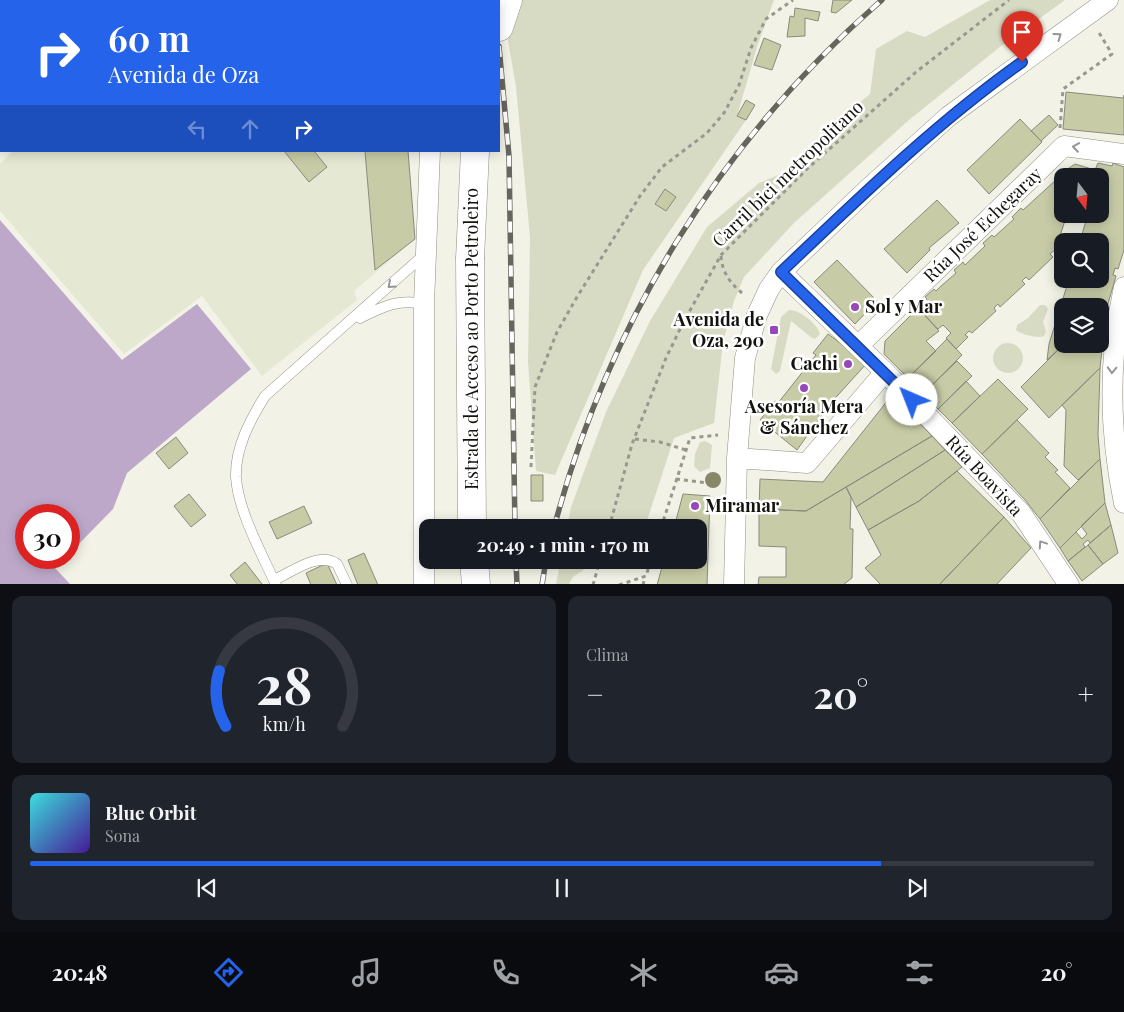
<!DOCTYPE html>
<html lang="es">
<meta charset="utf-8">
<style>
body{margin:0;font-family:"Playfair Display",serif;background:#20242c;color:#f1f3f6;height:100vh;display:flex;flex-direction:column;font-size:19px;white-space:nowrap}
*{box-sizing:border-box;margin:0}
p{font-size:16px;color:#9ea1a6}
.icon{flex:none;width:28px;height:28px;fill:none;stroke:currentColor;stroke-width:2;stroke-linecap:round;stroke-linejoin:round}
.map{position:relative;height:584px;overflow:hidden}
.side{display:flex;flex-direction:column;gap:12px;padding:12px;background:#0d0f14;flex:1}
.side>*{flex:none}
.hud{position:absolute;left:0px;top:0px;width:500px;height:152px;box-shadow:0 2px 12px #0003;background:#2563eb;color:#fff;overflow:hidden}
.needle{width:32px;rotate:164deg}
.buttons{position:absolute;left:1054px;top:168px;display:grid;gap:10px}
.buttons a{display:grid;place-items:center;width:55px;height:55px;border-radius:10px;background:#171b24;box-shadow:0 2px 12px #0003;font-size:25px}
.speed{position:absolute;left:15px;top:504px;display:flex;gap:10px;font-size:25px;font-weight:700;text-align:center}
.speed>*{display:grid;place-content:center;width:65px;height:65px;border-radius:50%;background:#171b24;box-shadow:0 2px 12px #0003;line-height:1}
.speed .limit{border:8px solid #d22;background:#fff;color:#111}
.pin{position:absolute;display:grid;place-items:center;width:42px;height:42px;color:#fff;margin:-51px -21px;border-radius:50% 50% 50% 0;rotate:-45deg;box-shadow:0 0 5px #0007}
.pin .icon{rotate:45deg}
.me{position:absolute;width:55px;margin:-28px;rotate:316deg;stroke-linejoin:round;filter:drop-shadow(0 0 4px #0008)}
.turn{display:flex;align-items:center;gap:18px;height:105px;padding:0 25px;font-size:22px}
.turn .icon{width:65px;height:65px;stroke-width:2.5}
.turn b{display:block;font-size:35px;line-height:42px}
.lanes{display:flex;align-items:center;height:48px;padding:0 25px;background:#0003;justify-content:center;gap:25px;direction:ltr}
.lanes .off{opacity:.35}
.big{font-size:38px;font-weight:700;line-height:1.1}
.side .card{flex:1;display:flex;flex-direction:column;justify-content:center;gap:8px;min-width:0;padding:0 18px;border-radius:10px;background:#20242c}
.side .dial{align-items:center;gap:0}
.dial svg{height:130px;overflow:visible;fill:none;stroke:#363941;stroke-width:7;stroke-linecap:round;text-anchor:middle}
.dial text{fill:#f1f3f6;stroke:none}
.song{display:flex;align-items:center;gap:15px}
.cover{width:60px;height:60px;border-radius:8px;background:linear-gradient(135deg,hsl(180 70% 55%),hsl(260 70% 35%))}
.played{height:5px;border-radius:2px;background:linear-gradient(90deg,#2563eb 80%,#363941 80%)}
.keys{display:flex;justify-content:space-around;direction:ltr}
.heat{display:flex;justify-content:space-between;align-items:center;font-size:28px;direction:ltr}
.side .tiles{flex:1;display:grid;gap:12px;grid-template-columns:1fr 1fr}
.card:last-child{grid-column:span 2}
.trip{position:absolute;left:419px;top:519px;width:288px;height:50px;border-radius:10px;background:#171b24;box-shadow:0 2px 12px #0003;font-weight:700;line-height:50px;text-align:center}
.tabs{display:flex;height:80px;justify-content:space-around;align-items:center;background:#090b0e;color:#9ea1a6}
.tabs .icon{width:35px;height:35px}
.tabs .selected{color:#2563eb}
.tabs b{font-size:22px;color:#f1f3f6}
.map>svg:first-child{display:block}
</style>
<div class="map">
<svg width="1124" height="585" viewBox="0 0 1124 585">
<rect width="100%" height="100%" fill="#f2f3e6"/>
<!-- built -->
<path fill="#e5e8d3" d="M0,0h383v1h-382v49z
M13,151h394l7,89 -60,51 3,9 -95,76 -60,-80 -78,58 -124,-143v-47z"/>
<!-- green -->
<path fill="#d8dbc4" d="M501,0h273l-16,44 -21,72 9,4 -103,150 -88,205 -19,-4 -8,-109 2,-125 -14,-150z
M990,0h75l-64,46 -92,74 -115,103 -50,54 -10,24 -11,41 -9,81 -40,15 -29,89h-78l4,-20 35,-95 44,-91 57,-94 52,-44 43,-18 24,-34 44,-37 6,-45 31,-18 18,6z
M1040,305h5l3,4 -5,13 3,10 -2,4c-6,3 -24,-2 -28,-6l1,-5 11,-7z
M789,310c10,-1 29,14 31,24l-5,5 -3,-1 -21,-17 -11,50 -4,3 -5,-5 10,-52z
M993 358a15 15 0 1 1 30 0a15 15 0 1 1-30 0Z
M705,441l7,4 -2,23 -10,4 -6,-6 1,-12 5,-12z
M561,560h37l-25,17 -4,7h-13z"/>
<!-- water -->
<path fill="#bda8c9" d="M0,220l122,140 75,-56 54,65 -124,104 -14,36 -44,45v-39h-43v43h40l-11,10 15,16h-70z"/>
<!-- building -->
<path fill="#c7cba6" stroke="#898b7e" d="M192,0h191v1h-193z
M833,0h19l-16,13 -5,-1z
M795,8l25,4 -2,9 -13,-3v18l-18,1 3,-21 4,1z
M764,38l17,7 -9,25 -18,-5z
M1066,92l57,6 1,-3v40l-61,-6z
M746,100l9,5 -9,15 -9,-4z
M1049,115l9,10 -17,16 -10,-10z
M1020,119l22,23 -53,52 -22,-24z
M284,151h30l13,16 -18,15z
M365,151h43l7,88 -40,31z
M1098,163l14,3 1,-3 11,4v83l-6,19 -3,-1 -2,7 3,1 -11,38 -3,-1 -2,5v-12h-38l2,38 -17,16 2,-16 20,-65h31v-38h-20l8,-27h12v-38h-38v38h5l-11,35 -6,5 3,3 -24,23 -3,-3 -4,4 3,3 -25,23 -2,-3 -4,4 2,3 -24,22 -3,-2 -4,4 3,2 -12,12 -10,-11 5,-5 -8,-8 -5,4 -20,-21 9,-9 -2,-2 9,-8 2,2 4,-4 16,-14 -2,-3 9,-8 2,3 20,-19 -2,-3 9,-8 2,2 20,-18 -2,-2 9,-9 2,2 46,-42 6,-4 20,6z
M665,189l11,8 -10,14 -11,-7z
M937,200l22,23 -30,25 1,2 -23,23 -23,-24z
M837,260l40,41 -22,23 -41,-42z
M918,308l21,23 -13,10 10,10 -28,27 -24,-24 1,-13z
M1100,320l5,1 -5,47 -51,50 -28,-31 43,-43h36z
M828,334l39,29 -38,42 -32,45 -37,-30 15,-19 3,2 38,-48 -3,-2z
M947,339l15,16 -39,39 -15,-16z
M957,361l15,15 -34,33 -15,-15z
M1100,368l-2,67 2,24 -22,21 -14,-14 2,-56 -4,-5z
M998,379l30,30 -46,45 -30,-31z
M966,381l14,15 -28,27 -14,-14z
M892,395l40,41 -126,75 -47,-2 1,-30 63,3z
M1017,420l32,33 -4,4 13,13 -3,2 15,16 -30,31 -15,-19 -43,-46z
M932,436l13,14 -89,57 -10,-20z
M176,437l12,16 -19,16 -13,-16z
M945,450l17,17 -43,34 -51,29 -12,-23z
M1100,459l5,44 -45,45 -20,-29z
M957,471l47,46 -65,68h-58l-16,-17 16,-13 -13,-25 51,-29z
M531,475h12v26h-12z
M846,487l5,10 -1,32h3l-1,49 -9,7h-85l1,-8h27v-30l-27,-1v-37l47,2z
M189,494l17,21 -15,12 -17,-21z
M683,494l27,2 -3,89h-50l7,-25h34v-32h-24z
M1105,503l6,22 -21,18 -2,-3 -5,4 2,3 -17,14 -8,-13 16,-16 6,7 5,-5 -6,-8z
M304,506l8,17 -35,16 -8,-17z
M1004,517l27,31 -35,37h-57z
M1111,525l7,28 -15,11 -15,-19z
M1088,545l15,19 -21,17 -14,-20z
M364,553l14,32h-20l-10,-25z
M245,562l17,22v1h-24l-8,-10z
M327,563l10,22h-26l-5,-12z"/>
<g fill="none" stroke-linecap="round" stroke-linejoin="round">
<defs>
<path id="lane" d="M360,318c22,-11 39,-20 64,-14
M274,580c18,-8 45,-29 63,-16l10,21
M276,585c-14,-31 -38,-74 -40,-108 -1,-29 14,-57 29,-81l160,-142"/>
<path id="street" d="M414,0v1
M781,272l104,100 136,141 48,72
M1124,287c-16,72 -15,144 0,216
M858,346l206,-200 60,8
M737,458l70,5 78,-91
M424,585v-281l6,-153
M734,585l3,-127 8,-100 12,-43 12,-26 12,-17 88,-84 80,-72 159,-116"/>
<path id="primary" d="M499,27l9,-27
M470,259l2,269
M474,560l2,25"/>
</defs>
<!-- lane casing -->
<use href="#lane" stroke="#8e9083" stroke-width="11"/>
<!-- street casing -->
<use href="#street" stroke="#8e9083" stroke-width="21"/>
<!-- primary casing -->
<use href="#primary" stroke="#8e9083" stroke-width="29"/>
<!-- path -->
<path stroke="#97988e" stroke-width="3" stroke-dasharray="4 4" stroke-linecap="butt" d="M449,0v1
M1060,128l3,-39 49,-35 -14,-23
M721,256c1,16 9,27 21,37
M635,439l25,3 26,8
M531,467l4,-80 22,-55 20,-35 63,-101 22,-29 45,-34 17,-20 15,-28 12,-37 15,-29 27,-19
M676,479l41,5
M609,528l23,-84 34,-86 18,-37 37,-66 86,-86 109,-97 93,-72
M661,528l29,-90 28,-3
M593,585l7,-25
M619,585l27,-9 5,-16
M643,585l2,-8"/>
<!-- lane -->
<use href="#lane" stroke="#fff" stroke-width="10"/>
<!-- street -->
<use href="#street" stroke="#fff" stroke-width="20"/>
<!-- primary -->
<use href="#primary" stroke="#fff" stroke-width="28"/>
<defs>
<path id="rail" d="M490,0v1
M499,46l10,110 6,372
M554,528c54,-206 168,-389 328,-528
M516,560l1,25
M542,585l4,-25"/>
</defs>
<!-- rail casing -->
<use href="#rail" stroke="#65665e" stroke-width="5.5"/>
<!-- rail -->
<use href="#rail" stroke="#fff" stroke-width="4" stroke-dasharray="11" stroke-linecap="butt"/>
<defs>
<path id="primary-bridge" d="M470,259l5,-108"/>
</defs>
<!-- primary-bridge casing -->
<use href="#primary-bridge" stroke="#8e9083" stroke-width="29" stroke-linecap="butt"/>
<!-- primary-bridge -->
<use href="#primary-bridge" stroke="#fff" stroke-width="28"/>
</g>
<!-- trees -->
<circle fill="#868868" cx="713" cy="480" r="8"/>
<!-- one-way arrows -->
<defs><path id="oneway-chevron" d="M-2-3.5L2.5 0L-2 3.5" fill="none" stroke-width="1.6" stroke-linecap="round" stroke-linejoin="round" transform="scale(1.25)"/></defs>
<g stroke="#959593">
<use href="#oneway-chevron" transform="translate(1058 36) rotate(-36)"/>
<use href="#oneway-chevron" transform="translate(1076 147) rotate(-172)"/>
<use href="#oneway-chevron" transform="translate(391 285) rotate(138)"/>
<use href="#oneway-chevron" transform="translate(1112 370) rotate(92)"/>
<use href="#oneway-chevron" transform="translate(1042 544) rotate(-124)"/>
</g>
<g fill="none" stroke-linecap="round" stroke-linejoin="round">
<defs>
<path id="route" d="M912,400l-131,-128c78,-74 154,-148 241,-210"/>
</defs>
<!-- route casing -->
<use href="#route" stroke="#184099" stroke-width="12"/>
<!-- route -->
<use href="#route" stroke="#2563eb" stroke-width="9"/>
</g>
<!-- markers -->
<g fill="#9648b9" stroke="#fff" stroke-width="2">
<circle cx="855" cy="307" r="5"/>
<rect x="769" y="325" width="10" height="10" rx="2.5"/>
<circle cx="848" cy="364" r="5"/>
<circle cx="804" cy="388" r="5"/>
<circle cx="695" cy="506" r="5"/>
</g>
<g text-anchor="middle" stroke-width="5" stroke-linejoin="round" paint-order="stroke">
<!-- street labels -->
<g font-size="18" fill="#13140f" stroke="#fff">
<text transform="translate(788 174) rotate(-44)" y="6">Carril bici metropolitano</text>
<text transform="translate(983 225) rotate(-44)" y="6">Rúa José Echegaray</text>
<text transform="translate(472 339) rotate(-90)" y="6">Estrada de Acceso ao Porto Petroleiro</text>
<text transform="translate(984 476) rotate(47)" y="6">Rúa Boavista</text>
</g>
<!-- poi labels -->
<g font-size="18" font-weight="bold" fill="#13140f" stroke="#fff" text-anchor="start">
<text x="865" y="313">Sol y Mar</text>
<text x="764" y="326" text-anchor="end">Avenida de<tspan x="764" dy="21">Oza, 290</tspan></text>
<text x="838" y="370" text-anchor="end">Cachi</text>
<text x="804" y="413" text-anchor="middle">Asesoría Mera<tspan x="804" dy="21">&amp; Sánchez</tspan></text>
<text x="705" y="512">Miramar</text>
</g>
</g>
</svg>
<div class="buttons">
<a><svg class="needle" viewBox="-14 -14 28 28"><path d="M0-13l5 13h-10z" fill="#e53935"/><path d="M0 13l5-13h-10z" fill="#9ea1a6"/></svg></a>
<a><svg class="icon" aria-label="search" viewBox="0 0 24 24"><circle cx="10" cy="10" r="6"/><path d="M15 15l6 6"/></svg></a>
<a><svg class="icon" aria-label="layers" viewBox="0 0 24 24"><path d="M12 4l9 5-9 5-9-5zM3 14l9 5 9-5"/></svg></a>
</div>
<div class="speed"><div class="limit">30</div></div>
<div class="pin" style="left:1022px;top:62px;background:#d93025"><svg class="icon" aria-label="arrive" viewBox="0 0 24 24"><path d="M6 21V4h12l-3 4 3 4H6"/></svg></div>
<svg class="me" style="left:912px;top:400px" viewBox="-20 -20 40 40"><circle r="19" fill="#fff"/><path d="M0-13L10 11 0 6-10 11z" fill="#2563eb"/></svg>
<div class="trip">20:49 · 1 min · 170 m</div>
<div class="hud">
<div class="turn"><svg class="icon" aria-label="right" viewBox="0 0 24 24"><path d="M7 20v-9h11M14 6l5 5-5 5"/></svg><div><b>60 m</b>Avenida de Oza</div></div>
<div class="lanes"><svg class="icon off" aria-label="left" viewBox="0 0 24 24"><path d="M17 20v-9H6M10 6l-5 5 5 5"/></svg><svg class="icon off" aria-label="ahead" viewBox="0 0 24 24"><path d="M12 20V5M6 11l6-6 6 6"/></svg><svg class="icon" aria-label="right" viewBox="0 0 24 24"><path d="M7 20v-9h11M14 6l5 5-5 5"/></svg></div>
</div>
</div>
<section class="side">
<div class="tiles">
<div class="card dial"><svg viewBox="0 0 100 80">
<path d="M14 69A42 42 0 1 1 86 69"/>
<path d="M14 69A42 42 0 0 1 10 35" stroke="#2563eb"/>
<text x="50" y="56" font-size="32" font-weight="700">28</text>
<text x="50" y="72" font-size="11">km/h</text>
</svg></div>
<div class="card"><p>Clima</p>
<div class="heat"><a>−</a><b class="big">20°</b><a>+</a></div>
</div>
<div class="card">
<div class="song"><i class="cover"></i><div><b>Blue Orbit</b><p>Sona</p></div></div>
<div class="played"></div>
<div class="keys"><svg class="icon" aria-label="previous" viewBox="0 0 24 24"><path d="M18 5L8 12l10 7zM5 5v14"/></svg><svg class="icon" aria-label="pause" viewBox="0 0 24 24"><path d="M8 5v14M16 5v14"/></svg><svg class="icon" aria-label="next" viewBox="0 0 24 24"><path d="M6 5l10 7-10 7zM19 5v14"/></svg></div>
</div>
</div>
</section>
<nav class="tabs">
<b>20:48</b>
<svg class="icon selected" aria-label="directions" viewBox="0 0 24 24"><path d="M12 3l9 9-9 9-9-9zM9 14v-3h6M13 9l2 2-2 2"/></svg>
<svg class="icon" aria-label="music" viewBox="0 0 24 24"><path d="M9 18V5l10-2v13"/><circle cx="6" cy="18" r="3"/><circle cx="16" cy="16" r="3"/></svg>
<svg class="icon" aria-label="phone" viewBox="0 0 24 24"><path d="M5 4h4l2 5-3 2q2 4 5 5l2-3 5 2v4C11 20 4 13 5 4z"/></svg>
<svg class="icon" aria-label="climate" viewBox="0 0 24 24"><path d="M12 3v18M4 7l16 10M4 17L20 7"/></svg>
<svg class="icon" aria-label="car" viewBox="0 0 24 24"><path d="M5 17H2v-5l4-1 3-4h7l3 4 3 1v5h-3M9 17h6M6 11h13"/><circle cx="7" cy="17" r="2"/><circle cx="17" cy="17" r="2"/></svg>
<svg class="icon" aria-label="filters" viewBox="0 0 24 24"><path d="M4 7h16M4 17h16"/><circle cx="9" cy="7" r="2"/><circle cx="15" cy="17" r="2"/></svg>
<b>20°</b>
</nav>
